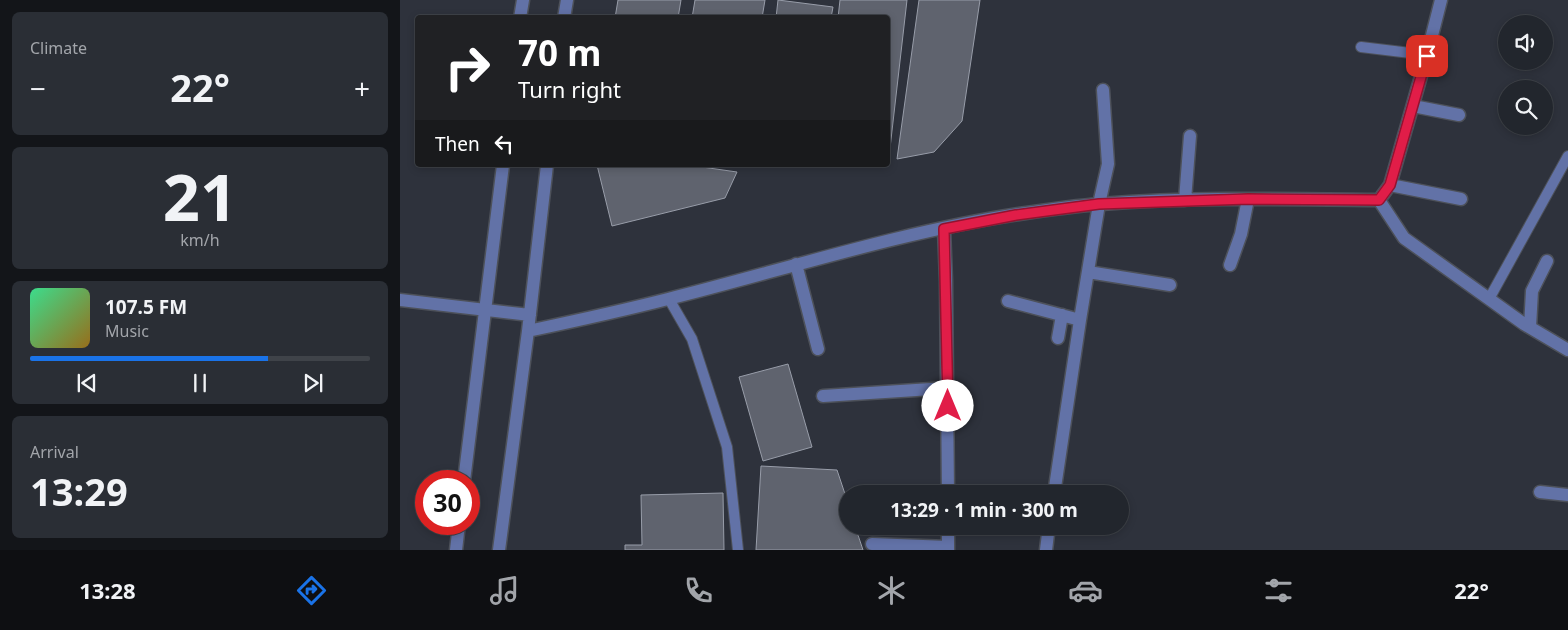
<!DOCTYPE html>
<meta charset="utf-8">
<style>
body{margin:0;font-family:"Noto Sans",sans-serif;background:#2a2e35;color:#f1f3f6;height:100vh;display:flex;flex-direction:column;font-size:19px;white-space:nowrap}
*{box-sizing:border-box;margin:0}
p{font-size:16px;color:#a2a5aa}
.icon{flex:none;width:28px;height:28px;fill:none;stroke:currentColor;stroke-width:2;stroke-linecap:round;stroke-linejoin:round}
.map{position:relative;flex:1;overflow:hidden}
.sheet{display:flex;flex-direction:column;gap:12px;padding:12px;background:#131519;width:400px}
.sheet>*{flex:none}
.guide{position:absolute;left:15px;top:15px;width:475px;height:152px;border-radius:5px;box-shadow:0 2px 8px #0003,0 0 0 1px #3f4349;background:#202124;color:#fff;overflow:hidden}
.buttons{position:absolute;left:1098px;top:15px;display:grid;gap:10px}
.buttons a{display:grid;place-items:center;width:55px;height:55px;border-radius:50%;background:#22262d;box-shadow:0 2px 8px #0003,0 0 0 1px #3f4349;font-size:25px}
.speed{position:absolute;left:15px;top:470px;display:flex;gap:10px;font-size:25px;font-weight:700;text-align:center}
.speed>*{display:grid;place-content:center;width:65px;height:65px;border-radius:50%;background:#22262d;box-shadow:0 2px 8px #0003,0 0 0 1px #3f4349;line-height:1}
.speed .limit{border:8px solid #d22;background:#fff;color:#111}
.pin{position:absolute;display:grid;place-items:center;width:42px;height:42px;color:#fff;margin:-21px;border-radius:10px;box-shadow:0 2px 8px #0006}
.me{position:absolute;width:55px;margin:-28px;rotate:0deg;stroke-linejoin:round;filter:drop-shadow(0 0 4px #0008)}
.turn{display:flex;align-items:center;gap:18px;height:105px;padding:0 20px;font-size:22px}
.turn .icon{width:65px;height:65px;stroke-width:2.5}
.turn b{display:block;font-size:35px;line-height:42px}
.then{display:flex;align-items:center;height:48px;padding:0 20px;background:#0003;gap:10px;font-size:19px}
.big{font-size:38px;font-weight:700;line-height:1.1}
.sheet .card{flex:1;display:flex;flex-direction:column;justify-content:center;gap:8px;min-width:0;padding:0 18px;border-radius:8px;background:#2a2e35}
.sheet .dial{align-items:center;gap:0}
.dial b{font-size:65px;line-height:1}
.song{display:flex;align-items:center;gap:15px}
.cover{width:60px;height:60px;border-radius:8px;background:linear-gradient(135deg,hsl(150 70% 55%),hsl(40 70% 35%))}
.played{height:5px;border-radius:2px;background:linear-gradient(90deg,#1a73e8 70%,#3f4349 70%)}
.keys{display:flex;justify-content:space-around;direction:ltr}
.heat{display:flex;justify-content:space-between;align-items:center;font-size:28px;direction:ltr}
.trip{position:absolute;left:439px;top:485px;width:290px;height:50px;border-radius:25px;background:#22262d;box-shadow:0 2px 8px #0003,0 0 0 1px #3f4349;font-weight:700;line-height:50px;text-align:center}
.tab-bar{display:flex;height:80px;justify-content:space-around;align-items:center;background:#0e0f12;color:#a2a5aa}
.tab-bar .icon{width:35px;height:35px}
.tab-bar .on{color:#1a73e8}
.tab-bar b{font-size:22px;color:#f1f3f6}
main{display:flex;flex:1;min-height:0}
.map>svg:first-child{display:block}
</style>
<main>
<section class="sheet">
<div class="card"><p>Climate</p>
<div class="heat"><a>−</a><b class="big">22°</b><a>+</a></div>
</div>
<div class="card dial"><b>21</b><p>km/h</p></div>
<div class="card">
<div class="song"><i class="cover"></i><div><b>107.5 FM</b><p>Music</p></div></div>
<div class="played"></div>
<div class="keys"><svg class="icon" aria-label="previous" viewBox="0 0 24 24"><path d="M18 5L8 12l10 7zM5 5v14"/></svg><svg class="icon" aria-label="pause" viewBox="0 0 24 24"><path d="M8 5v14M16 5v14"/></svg><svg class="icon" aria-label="next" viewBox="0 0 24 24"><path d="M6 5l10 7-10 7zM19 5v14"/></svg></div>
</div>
<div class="card"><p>Arrival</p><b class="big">13:29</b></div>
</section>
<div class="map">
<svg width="1168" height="550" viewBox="0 0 1168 550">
<rect width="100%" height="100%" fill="#2e323c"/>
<!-- building -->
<path fill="#5f636e" stroke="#989da9" d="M218,0h63l-3,18h-63z
M295,0h70l-3,18h-70z
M378,0l55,7 -2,11h-55z
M440,0h67l-18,157h-1v-139h-50z
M519,0h61l-18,121 -28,31 -37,7z
M197,165h91l49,7 -12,26 -113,28z
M388,364l24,83 -49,14 -24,-84z
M361,466l76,4 11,33v23h7l8,24h-107z
M323,493l1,57h-99v-5h17l-1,-50z"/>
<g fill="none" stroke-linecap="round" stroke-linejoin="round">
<defs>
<path id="lane" d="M961,47l66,8
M269,299l23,40 35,108 11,103
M1089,299l79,-143"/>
<path id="street" d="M120,18l3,-18
M164,18l3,-18
M1013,106l46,9
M990,185l71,14
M785,200l5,-64
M979,200l25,38 120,86 44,26
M544,229l2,52 2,213
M396,264l22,85
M830,265l11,-31 7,-35
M688,272l82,13
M0,300l130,15
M608,301l72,19
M1130,327l2,-36 15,-30
M128,331c47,-10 93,-20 140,-32 116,-29 232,-67 351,-85 27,-4 54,-8 82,-10 92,-7 185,-5 278,-4l11,-15 37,-130 14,-55
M658,338l4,-23
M423,396l124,-8
M64,481l39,-316
M1140,492l28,3
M654,494l26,-174 19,-116 9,-40 -5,-74
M548,526v24
M472,544l76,3
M56,550l3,-26
M99,550l29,-219 19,-166
M646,550l3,-24"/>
</defs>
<!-- lane casing -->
<use href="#lane" stroke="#4d515a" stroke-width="12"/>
<!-- street casing -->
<use href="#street" stroke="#4d515a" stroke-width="15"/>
<!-- lane -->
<use href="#lane" stroke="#6272a7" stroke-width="10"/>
<!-- street -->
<use href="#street" stroke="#6272a7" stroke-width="12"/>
</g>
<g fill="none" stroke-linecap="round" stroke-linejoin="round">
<defs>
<path id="route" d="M548,406l-4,-177 72,-14 83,-11 149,-5 131,1 11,-15 37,-129"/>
</defs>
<!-- route casing -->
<use href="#route" stroke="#92132f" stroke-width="12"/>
<!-- route -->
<use href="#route" stroke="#e11d48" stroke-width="9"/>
</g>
</svg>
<div class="buttons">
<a><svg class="icon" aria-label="sound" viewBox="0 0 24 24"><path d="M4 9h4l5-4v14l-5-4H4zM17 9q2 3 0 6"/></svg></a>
<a><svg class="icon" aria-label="search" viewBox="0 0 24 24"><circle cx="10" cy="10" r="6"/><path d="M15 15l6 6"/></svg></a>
</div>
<div class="speed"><div class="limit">30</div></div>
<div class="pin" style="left:1027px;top:56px;background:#d93025"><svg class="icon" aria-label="arrive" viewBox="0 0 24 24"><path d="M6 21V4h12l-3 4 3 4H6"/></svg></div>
<svg class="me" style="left:548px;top:406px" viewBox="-20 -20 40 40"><circle r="19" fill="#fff"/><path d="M0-13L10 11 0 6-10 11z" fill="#e11d48"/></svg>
<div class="trip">13:29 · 1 min · 300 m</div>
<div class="guide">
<div class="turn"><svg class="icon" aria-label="right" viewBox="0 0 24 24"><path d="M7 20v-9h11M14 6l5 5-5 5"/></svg><div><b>70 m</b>Turn right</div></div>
<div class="then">Then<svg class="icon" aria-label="left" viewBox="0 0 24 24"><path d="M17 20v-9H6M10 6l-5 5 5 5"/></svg></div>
</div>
</div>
</main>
<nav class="tab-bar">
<b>13:28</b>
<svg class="icon on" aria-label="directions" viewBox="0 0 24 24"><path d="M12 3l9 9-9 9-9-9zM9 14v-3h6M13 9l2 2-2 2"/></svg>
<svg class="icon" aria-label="music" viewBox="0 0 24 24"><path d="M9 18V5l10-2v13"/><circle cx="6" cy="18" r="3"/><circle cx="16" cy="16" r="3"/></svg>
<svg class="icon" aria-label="phone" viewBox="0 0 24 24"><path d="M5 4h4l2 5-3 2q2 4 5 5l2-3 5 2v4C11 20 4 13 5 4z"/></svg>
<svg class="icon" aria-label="climate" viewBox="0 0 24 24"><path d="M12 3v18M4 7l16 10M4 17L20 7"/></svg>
<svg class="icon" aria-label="car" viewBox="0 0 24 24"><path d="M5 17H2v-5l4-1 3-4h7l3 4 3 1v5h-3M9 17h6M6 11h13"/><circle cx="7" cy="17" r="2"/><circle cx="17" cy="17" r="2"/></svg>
<svg class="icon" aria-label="filters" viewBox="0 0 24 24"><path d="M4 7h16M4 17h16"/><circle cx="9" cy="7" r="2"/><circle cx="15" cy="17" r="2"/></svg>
<b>22°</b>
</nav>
